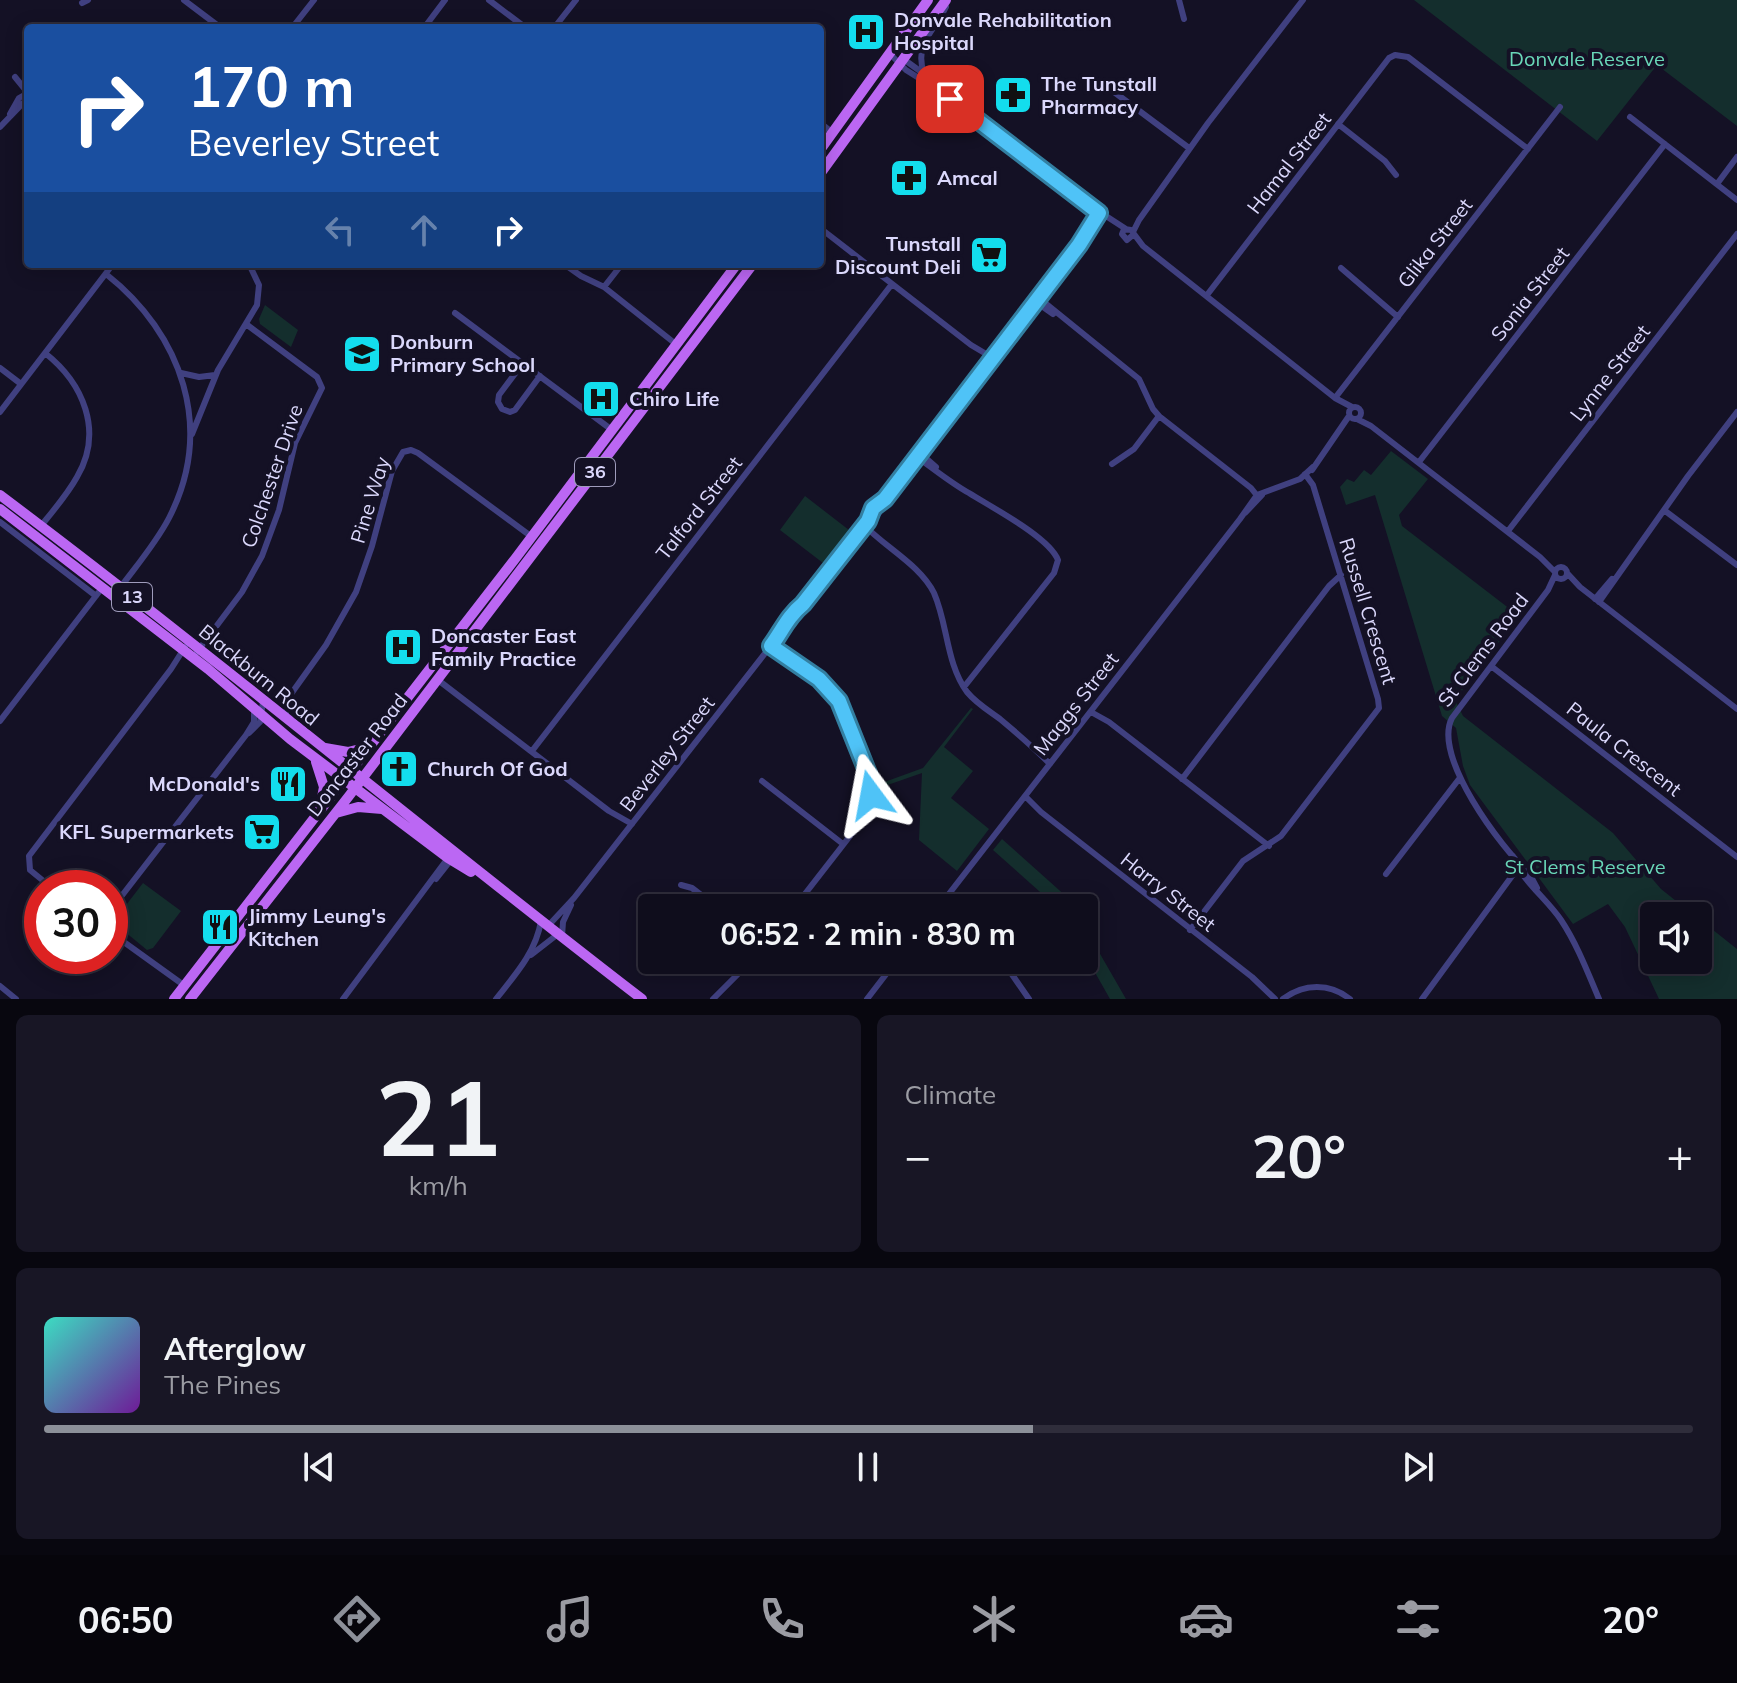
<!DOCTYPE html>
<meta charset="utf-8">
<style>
body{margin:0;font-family:Mulish,sans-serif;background:#181625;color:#f1f3f6;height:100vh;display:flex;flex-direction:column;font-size:30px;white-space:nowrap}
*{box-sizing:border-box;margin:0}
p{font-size:26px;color:#9b9ca3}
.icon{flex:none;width:44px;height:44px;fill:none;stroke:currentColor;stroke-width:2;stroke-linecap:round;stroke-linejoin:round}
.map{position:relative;height:999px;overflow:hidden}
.sheet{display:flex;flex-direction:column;gap:16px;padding:16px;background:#08070f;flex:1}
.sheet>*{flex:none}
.hud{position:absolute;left:24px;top:24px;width:800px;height:244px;border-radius:8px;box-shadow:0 4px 20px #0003,0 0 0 2px #2f2d3b;background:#1a4fa0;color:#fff;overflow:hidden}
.tools{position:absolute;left:1640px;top:902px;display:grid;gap:16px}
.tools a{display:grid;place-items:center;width:72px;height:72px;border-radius:8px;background:#0f0d1c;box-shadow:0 4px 20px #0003,0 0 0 2px #2f2d3b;font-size:40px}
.speed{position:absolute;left:24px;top:870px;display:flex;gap:16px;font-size:40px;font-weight:700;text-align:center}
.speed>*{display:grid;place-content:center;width:104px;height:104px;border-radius:50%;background:#0f0d1c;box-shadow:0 4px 20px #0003,0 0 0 2px #2f2d3b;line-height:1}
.speed .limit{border:12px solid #d22;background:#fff;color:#111}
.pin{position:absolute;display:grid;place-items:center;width:68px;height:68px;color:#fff;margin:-34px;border-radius:16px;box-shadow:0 4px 12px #0006}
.me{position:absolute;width:88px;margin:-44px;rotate:347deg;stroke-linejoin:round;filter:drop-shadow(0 0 6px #0008)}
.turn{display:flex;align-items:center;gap:28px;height:168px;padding:0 32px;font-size:36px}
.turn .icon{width:104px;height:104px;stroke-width:2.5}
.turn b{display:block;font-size:56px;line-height:68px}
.lanes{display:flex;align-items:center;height:76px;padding:0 32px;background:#0003;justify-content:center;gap:40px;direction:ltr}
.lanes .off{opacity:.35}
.big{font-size:60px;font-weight:700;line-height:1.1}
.sheet .card{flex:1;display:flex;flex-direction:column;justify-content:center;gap:12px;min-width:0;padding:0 28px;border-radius:12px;background:#181625}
.sheet .dial{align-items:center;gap:0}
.dial b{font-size:104px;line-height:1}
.song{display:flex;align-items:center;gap:24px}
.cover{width:96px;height:96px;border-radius:12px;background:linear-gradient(135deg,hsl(170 70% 55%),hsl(280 70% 35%))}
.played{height:8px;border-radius:4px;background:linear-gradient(90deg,#8c9099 60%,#2f2d3b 60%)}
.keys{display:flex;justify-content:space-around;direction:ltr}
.heat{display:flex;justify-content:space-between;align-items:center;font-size:44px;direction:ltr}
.sheet .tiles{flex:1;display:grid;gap:16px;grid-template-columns:1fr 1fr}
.card:last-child{grid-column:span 2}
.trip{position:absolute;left:638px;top:894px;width:460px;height:80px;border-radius:8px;background:#0f0d1c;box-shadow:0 4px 20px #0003,0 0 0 2px #2f2d3b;font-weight:700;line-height:80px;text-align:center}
.tabs{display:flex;height:128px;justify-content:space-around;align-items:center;background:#06050b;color:#9b9ca3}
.tabs .icon{width:56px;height:56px}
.tabs .on{color:#8c9099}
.tabs b{font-size:36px;color:#f1f3f6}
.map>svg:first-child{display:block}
</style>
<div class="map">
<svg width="1737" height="999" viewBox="0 0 1737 999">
<rect width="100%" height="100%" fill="#141125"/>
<!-- green -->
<path fill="#142e2d" d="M1414,0h323v126l-80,-61 -60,76z
M265,305l33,25 -7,17 -31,-23 -1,-5z
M1391,451l37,28 -29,36 3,11 117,90 -64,84 8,16 150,117 48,56 34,27h-41v44h44v-42l39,31v50h-78l-34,-72 -17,-23 -35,20 -103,-139 -7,-19 -7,-38 -14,-12 -67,-221 -29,10 -6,-18 7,-8 7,3 10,-12 7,5z
M805,496l44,34 -26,33 -43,-33z
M971,708l2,1 -29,38 29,24 -22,27 38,31 -32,42 -38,-31 3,-67 -43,15v-4l44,-16z
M1002,839l66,59 6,10h-16l-65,-58z
M143,883l38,28 -28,37 -6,2 -34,-28z
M1084,926l42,73h-16l-26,-46z"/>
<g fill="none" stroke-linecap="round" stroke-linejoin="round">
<!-- minor -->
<path stroke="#404080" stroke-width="6" d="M184,0l37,28
M489,0l37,28
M1179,0l5,19
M82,3l6,-3
M292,28l22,-28
M424,28l21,-28
M554,28l22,-28
M889,53l17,17 35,22 148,113 37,24
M902,58l22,16 12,12
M924,74c-10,-30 9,-41 22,-67
M1110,89l79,59
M10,114l9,-16 9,-5 -13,-16
M1630,117l107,83
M820,123l13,10
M1338,124l47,37 11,14
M0,127l28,-29
M1717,184l20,-27
M820,228l151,117 22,13
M1133,232l6,-12 69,-97 95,-123
M1133,235l-6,5 -5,-6 2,-5 7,1 12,16 192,152 17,9
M1082,243l23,-26
M564,264l17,12 23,11 73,58
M1341,268l57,49
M106,274c76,60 109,154 63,244 -13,25 -32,47 -49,70
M604,287l18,-23
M1207,295l182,-237 6,-3 13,2 120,92
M1039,298l100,81 14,30 6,7 92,72 8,10
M1036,302l17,12
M455,313l157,117
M523,363l-24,32 -1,7 4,7 8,3 5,-2 25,-34
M0,368l21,16
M181,373l18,4 16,-2
M1335,398l225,-291
M1349 413a6 6 0 1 1 12 0a6 6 0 1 1-12 0Z
M0,412l113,-148
M1357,419l14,7 169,131 15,15
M192,434l26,-64 39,-65 2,-20 -10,-21
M920,453l16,14
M917,457c17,12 34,26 52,36 22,14 80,44 89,67l-4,13 -90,114
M1419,462l246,-318
M1112,464l22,-15 25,-33
M1312,470l37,-54
M1664,510l73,55
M1245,513l17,-18
M868,521l5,-13 12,-9
M0,522l96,74
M864,525c22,23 56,40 70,68 14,32 12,70 33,99 9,11 22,19 33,27 18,15 34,29 50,45
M40,527c13,-16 27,-32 37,-50 27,-46 6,-94 -32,-124
M1508,531l229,-297
M1555 573a6 6 0 1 1 12 0a6 6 0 1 1-12 0Z
M1567,573l13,14 157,122
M1595,599l17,-20
M1599,602l89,-126 49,-64
M784,629l6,-14 13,-11 56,-73 20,-18 6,-14 194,-254 20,-32
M771,646c20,14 43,25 60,44 14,16 39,77 40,98 1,11 -2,20 -7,30l-70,90
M197,652l45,-60 20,-36 17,-46 16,-67 27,-55 -5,-11 -71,-53
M1491,666l246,191
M438,680l171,131 23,13
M1091,712l18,10 160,124
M285,717l6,-23 35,-49 30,-53 16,-46 20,-75 11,-19 8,-2 7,3 114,84
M0,721l102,-133
M249,733l11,-11 3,-20
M532,751l360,-467
M1182,779l147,-193 12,-11
M762,781l81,63
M1025,796l16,16 211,165 23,22
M1513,856c7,23 34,43 48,64 16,24 27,53 38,79
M1386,874l73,-95
M436,879l15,-19
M681,885l11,3 26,20
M52,888l-22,-18 -1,-14 142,-187 14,-22
M1537,888l-8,-15c-28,-25 -97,-117 -77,-155l96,-128 7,-15
M938,908l302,-389 17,-24 43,-16 13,-12
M110,911l136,-176 8,-13v-13
M548,926l26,-28 210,-269 12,-10 7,-15
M1190,930l53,-69 38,-25 98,-128 -1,-9 -65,-214 -8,-11
M110,932l75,54
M562,936l1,-14 8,-17
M531,955l27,-21
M1002,960l27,39
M0,986l16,13
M343,999l105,-141
M496,999c19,-24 40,-47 45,-78
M713,999l39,-39
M867,999l30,-39
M1283,999c21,-16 47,-16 67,0
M1422,999l90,-123 9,-8"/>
<!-- primary -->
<path stroke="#bb67f3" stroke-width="10" d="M820,150l108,-150
M820,174l126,-174
M0,495c218,164 426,338 642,504
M0,509l208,160 82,70 158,119 23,14
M325,748l23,4 20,-5
M316,762l8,25 -4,21
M336,813l22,-6 24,2
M174,999l341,-440 222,-295
M190,999l159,-203 404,-532"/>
</g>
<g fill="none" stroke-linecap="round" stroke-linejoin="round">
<defs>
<path id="route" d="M871,795l-2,-19 -30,-75 -20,-22 -48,-33c11,-15 17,-30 32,-42l65,-83 5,-13 12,-9 194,-254 20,-32 -149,-114"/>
</defs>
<!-- route casing -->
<use href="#route" stroke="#337fa1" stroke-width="20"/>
<!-- route -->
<use href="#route" stroke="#4fc3f7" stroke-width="14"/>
</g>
<!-- icons -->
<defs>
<symbol id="hospital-square" viewBox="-11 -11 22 22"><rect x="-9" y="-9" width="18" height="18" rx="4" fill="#13dded" stroke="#141125"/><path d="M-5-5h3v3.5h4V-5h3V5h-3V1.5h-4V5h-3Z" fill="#111"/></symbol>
<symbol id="pharmacy-square" viewBox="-11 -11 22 22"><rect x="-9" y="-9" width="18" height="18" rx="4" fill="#13dded" stroke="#141125"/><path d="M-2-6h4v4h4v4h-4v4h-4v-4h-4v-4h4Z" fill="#111"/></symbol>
<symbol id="supermarket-square" viewBox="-11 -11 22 22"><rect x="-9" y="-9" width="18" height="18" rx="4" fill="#13dded" stroke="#141125"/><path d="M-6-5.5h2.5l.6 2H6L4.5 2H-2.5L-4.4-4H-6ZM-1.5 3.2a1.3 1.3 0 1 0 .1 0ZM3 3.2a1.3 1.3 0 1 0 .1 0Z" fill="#111"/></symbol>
<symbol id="school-square" viewBox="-11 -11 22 22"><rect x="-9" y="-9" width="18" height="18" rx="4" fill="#13dded" stroke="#141125"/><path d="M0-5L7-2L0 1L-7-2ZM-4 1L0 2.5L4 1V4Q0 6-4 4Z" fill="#111"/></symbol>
<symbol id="church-square" viewBox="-11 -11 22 22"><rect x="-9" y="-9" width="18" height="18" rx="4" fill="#13dded" stroke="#141125"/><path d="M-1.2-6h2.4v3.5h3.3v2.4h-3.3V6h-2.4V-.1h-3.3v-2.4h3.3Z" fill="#111"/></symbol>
<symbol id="restaurant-square" viewBox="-11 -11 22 22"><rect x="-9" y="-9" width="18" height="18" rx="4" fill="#13dded" stroke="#141125"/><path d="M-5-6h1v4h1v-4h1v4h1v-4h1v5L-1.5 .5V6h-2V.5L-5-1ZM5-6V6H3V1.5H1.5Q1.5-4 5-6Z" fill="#111"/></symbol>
</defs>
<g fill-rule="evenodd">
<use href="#hospital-square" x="844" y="10" width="44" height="44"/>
<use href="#pharmacy-square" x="991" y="73" width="44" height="44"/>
<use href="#pharmacy-square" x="887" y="156" width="44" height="44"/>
<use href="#supermarket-square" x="967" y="233" width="44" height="44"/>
<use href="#school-square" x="340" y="332" width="44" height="44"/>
<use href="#hospital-square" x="579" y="377" width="44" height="44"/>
<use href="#hospital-square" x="381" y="625" width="44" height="44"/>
<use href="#church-square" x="377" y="747" width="44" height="44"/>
<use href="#restaurant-square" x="266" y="762" width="44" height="44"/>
<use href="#supermarket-square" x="240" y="810" width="44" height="44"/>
<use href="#restaurant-square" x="198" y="905" width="44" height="44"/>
</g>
<g text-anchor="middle" stroke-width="8" stroke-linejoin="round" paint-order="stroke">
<!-- shield labels -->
<g fill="#141125" stroke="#9f9cbc" stroke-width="2">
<rect x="575" y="458" width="40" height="28" rx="6"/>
<rect x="112" y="583" width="40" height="28" rx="6"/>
</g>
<g font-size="18" font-weight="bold" fill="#dbd8fc">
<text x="595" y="478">36</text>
<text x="132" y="603">13</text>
</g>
<!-- poi labels -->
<g font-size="20" font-weight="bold" fill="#dbd8fc" stroke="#141125" text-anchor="start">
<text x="894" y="27">Donvale Rehabilitation<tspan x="894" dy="23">Hospital</tspan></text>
<text x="1041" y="91">The Tunstall<tspan x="1041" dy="23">Pharmacy</tspan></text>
<text x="937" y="185">Amcal</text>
<text x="961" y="251" text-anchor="end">Tunstall<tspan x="961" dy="23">Discount Deli</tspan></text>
<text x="390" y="349">Donburn<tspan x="390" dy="23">Primary School</tspan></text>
<text x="629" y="406">Chiro Life</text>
<text x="431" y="643">Doncaster East<tspan x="431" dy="23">Family Practice</tspan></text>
<text x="427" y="776">Church Of God</text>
<text x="260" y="791" text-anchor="end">McDonald's</text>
<text x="234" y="839" text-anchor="end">KFL Supermarkets</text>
<text x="248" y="923">Jimmy Leung's<tspan x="248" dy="23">Kitchen</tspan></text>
</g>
<!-- park labels -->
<g font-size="20" fill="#69d7b8" stroke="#141125">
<text x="1587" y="66">Donvale Reserve</text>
<text x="1585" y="874">St Clems Reserve</text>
</g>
<!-- street labels -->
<g font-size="20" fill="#dbd8fc" stroke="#141125">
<text transform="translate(1289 163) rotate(-52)" y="7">Hamal Street</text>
<text transform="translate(1435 243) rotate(-52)" y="7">Glika Street</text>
<text transform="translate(1530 294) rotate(-52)" y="7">Sonia Street</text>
<text transform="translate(1610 373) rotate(-52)" y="7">Lynne Street</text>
<text transform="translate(272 476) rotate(-71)" y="7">Colchester Drive</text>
<text transform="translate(370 500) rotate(-73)" y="7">Pine Way</text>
<text transform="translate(699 508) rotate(-52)" y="7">Talford Street</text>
<text transform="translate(1368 611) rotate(73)" y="7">Russell Crescent</text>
<text transform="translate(1483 650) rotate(-53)" y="7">St Clems Road</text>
<text transform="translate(259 675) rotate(39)" y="7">Blackburn Road</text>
<text transform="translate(1076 704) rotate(-52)" y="7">Maggs Street</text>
<text transform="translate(1624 749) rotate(38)" y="7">Paula Crescent</text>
<text transform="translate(667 754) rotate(-52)" y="7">Beverley Street</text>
<text transform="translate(357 755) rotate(-52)" y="7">Doncaster Road</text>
<text transform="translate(1168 892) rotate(38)" y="7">Harry Street</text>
</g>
</g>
</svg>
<div class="tools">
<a><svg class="icon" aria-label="sound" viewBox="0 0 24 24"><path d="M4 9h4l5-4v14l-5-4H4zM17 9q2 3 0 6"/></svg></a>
</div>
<div class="speed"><div class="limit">30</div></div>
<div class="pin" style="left:950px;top:99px;background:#d93025"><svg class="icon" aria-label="arrive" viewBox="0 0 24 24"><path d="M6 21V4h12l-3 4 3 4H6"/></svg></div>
<svg class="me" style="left:871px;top:795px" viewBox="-20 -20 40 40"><path d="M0-17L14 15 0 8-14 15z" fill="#4fc3f7" stroke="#fff" stroke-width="4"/></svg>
<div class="trip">06:52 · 2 min · 830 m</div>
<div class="hud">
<div class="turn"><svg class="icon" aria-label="right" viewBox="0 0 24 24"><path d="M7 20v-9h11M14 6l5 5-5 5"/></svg><div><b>170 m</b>Beverley Street</div></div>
<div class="lanes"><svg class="icon off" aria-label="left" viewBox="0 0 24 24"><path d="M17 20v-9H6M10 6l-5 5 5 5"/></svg><svg class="icon off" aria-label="ahead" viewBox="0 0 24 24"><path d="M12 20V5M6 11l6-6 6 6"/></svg><svg class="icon" aria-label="right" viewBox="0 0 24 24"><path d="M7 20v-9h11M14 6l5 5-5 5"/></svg></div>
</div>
</div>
<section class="sheet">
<div class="tiles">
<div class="card dial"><b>21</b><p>km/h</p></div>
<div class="card"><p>Climate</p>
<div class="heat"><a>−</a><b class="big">20°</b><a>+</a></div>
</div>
<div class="card">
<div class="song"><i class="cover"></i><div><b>Afterglow</b><p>The Pines</p></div></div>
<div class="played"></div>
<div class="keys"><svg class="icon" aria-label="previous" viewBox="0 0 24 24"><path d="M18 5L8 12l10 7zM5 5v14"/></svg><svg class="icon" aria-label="pause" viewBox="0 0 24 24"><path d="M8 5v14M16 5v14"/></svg><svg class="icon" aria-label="next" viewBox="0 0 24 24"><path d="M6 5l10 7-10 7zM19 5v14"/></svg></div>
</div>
</div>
</section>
<nav class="tabs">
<b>06:50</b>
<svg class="icon on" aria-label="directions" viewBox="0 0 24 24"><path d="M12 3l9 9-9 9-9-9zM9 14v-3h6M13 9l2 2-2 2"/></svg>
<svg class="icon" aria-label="music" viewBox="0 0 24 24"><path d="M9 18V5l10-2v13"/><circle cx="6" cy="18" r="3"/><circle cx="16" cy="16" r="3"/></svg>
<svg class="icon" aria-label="phone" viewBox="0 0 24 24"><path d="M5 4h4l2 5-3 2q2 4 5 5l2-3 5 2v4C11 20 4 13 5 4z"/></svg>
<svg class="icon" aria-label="climate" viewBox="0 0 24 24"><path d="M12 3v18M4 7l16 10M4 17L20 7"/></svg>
<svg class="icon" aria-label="car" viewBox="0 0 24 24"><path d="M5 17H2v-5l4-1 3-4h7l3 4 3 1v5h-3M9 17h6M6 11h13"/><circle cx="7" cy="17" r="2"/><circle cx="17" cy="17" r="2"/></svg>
<svg class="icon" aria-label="filters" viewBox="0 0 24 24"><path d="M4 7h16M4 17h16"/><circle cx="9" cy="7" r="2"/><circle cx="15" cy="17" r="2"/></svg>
<b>20°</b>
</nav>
